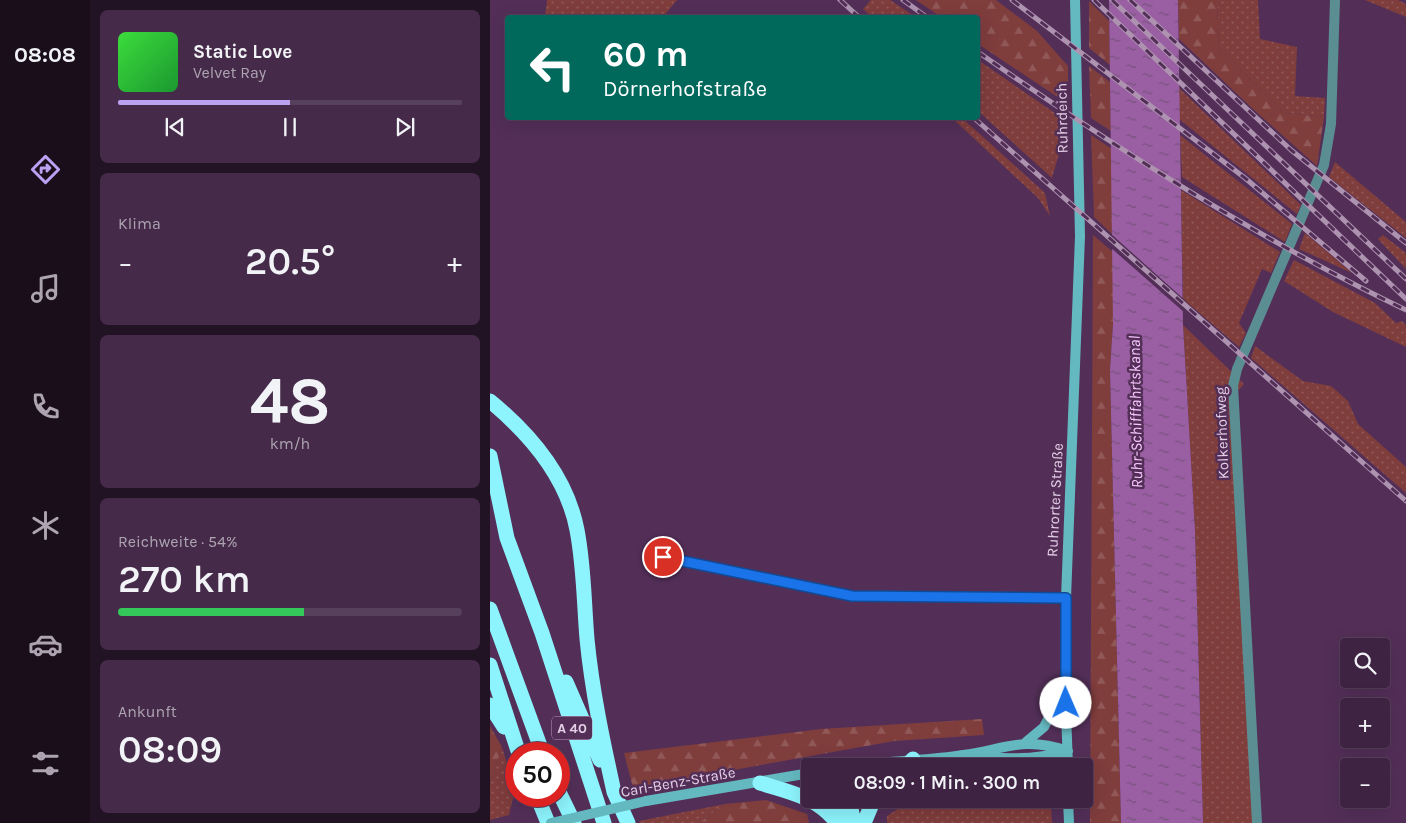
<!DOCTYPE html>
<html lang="de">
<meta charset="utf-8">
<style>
body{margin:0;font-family:Karla,sans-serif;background:#452b49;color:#f1f3f6;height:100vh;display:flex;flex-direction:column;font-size:19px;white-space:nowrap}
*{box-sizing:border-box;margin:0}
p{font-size:16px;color:#ada4b2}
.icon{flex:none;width:28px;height:28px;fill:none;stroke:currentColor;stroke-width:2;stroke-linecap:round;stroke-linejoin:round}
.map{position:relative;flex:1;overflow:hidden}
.side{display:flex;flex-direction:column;gap:10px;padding:10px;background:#221324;width:400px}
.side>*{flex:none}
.top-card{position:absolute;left:15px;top:15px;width:475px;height:105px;border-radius:5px;box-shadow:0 5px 20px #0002,0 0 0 1px #57405b;background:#00695c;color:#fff;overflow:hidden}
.fabs{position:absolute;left:850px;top:638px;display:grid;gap:10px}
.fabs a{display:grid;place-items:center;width:50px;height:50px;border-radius:5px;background:#3e2342;box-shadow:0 5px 20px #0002,0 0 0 1px #57405b;font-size:25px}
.speed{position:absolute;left:15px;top:742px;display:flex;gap:10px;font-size:25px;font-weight:700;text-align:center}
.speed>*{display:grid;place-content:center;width:65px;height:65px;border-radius:50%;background:#3e2342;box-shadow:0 5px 20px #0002,0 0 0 1px #57405b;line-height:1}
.speed .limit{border:8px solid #d22;background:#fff;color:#111}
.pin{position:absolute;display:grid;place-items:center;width:42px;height:42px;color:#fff;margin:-21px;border:2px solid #fff;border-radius:50%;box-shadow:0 1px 5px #0007}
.me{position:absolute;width:55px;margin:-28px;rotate:359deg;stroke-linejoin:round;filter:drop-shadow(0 0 4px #0008)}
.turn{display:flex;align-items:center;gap:18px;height:105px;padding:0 15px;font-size:22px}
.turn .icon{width:65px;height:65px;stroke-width:2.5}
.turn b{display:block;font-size:35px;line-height:42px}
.big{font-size:38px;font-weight:600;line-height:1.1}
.side .widget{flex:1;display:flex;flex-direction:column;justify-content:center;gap:8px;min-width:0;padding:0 18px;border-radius:8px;background:#452b49}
.side .dial{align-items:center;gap:0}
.dial b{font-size:65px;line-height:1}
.song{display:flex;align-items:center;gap:15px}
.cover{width:60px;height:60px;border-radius:8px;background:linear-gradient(135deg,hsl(120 70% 55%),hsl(130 70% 35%))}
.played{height:5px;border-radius:2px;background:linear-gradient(90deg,#bca0f2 50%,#57405b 50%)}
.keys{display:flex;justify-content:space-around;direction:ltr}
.heat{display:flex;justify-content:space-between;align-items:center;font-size:28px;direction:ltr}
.charge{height:8px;border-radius:4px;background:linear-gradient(90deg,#34c759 54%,#57405b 0)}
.trip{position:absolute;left:311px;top:758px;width:292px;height:50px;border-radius:5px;background:#3e2342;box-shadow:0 5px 20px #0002,0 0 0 1px #57405b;font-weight:600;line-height:50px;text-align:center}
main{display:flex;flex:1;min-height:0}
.tabs{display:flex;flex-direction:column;width:90px;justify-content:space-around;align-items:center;background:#190e1a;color:#ada4b2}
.tabs .icon{width:35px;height:35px}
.tabs .on{color:#bca0f2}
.tabs b{font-size:22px;color:#f1f3f6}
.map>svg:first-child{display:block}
</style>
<main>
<nav class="tabs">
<b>08:08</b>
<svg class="icon on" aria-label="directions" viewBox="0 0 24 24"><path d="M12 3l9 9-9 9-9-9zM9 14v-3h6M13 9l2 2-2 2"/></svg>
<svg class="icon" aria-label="music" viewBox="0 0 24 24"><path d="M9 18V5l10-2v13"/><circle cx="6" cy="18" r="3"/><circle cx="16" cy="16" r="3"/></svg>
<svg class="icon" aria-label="phone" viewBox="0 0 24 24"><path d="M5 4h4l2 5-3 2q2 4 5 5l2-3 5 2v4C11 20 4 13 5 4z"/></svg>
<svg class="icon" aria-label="climate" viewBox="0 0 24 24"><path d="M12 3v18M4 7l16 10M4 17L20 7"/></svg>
<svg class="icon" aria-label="car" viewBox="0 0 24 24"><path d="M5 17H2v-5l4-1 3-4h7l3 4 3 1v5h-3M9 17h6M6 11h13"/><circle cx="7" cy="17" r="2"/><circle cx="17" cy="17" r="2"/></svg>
<svg class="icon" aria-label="filters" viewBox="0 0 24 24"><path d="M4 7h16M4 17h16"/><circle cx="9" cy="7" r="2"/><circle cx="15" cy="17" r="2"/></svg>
</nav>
<section class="side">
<div class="widget">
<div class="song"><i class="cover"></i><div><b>Static Love</b><p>Velvet Ray</p></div></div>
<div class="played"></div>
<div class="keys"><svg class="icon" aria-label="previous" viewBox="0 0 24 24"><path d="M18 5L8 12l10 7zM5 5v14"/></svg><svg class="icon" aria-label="pause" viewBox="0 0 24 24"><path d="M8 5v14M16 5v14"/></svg><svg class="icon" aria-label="next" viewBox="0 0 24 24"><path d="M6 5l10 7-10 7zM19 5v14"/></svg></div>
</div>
<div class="widget"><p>Klima</p>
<div class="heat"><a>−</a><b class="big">20.5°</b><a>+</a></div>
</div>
<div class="widget dial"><b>48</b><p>km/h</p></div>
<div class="widget"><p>Reichweite · 54%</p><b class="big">270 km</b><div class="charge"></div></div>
<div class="widget"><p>Ankunft</p><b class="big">08:09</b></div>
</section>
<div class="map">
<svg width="916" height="823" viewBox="0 0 916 823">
<defs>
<pattern id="grass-dots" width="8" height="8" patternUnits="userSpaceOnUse" patternTransform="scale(1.25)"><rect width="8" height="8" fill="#7f3d3c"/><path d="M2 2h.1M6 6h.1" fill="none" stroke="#915858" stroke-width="1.8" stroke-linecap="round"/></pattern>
<pattern id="forest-firs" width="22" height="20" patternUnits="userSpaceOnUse" patternTransform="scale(1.25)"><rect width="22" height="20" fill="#7f3d3c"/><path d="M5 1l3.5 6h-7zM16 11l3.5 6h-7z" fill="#915858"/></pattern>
<pattern id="water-ripples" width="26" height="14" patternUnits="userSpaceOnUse" patternTransform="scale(1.25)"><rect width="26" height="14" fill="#9a5fa3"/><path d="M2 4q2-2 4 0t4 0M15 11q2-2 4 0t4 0" fill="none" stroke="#78527d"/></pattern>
</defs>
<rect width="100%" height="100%" fill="#532f58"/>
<!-- grass -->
<path fill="url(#grass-dots)" d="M57,0h130l-14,17h-118z
M381,0h19l26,17h-44l-9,-8z
M727,0h41l2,39 37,8 -2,49 30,2 -1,19 -40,-4 -65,-65z
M875,0h33l8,4v13z
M488,60l90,62 -16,56 -74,-67z
M689,88l122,117 -4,9 -118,-95z
M462,118h10l83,75 5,23 -12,-18z
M690,135l112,89 -7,18 -103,-65z
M845,162l71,60v16l-77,-61z
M691,190l99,62 -9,21 -9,-4 -23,54 7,10 -7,14 -56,-48z
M815,233l47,40 -53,-24z
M893,235l23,18v16l-28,-30z
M804,260l81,43 21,20 6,-2 4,4v22l-73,-35 -49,-31z
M693,325l61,59 -7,8 23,431h-57l-8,-293z
M765,346l48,35 28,5 17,15 10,23 48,43v26l-155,-135z
M12,747l13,43 -6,25 -19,5v-37z
M423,799h134l4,8 1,16h-165v-7z
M235,804l-26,19h-59l-1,-2z"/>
<!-- forest -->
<path fill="url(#forest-firs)" d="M426,0h80l41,31 31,35v38l-90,-60v-26l-37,-1z
M688,0h39l2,48 65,65 40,4 -7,49 -63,-56 -75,-71z
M599,1l20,20 1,44 -21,-17z
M599,66l21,16 1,49 -20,-13z
M601,135l21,14v85l-18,-17z
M603,235l20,17v72l-3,46 11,453h-31z
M492,719l2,16 -90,6 -261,47 -9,-35 197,-24z
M0,726l12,21 -12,36z
M276,800l41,14 2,9h-110l26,-19z"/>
<!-- water -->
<path fill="url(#water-ripples)" d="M619,0h69l5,325 12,205 8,293h-82l-11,-453 3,-46z"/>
<!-- pier -->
<path fill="#532f58" d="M620,233l76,68 -1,12 -75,-66z"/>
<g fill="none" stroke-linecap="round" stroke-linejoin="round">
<!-- street -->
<path stroke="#5b8e92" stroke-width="10" d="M173,557l189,39 214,2
M767,823l-24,-437 4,-17 87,-204 7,-41 4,-124"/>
<!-- secondary -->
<path stroke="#64b9c0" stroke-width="10" d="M536,742l18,-15 19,-37
M483,756c33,4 63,4 95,-5
M366,766c35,-6 72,-5 107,-11 43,-6 60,-19 105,-4
M578,766l-3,-81 1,-87 14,-362 -5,-236
M578,799l1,24
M156,801l164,-28"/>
<!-- highway -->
<path stroke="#8df4fd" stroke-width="15" d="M0,401c40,33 77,76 87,129 7,36 7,73 10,109 5,52 16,103 27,153
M0,456l17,82 35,95 62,190
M0,609l53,145
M0,665l29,89
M76,682l34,78
M0,705l14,22
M416,766l7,-7
M270,783c29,9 58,14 77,40
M69,792l15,31
M124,792l14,31
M47,796l11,27
M345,799l6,24
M359,799l5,24
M374,823l10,-24"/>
<defs>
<path id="rail" d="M350,0l20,18
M413,0l25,18
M522,0l233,178 121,103
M604,0l312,299
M622,0l294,279
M640,0l161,150 115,93
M488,52c136,95 278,186 428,258
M484,118l432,383"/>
</defs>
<!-- rail casing -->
<use href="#rail" stroke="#ae93b1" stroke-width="5"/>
<!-- rail -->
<use href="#rail" stroke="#532f58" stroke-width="3" stroke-dasharray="9" stroke-linecap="butt"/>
<!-- secondary-bridge -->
<path stroke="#64b9c0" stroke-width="10" d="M61,823l95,-22"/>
</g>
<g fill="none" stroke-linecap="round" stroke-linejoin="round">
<defs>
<path id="route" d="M173,557l189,39 214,2v105"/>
</defs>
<!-- route casing -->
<use href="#route" stroke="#114b97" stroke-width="12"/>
<!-- route -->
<use href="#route" stroke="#1a73e8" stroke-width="9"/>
</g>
<g text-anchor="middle" stroke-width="5" stroke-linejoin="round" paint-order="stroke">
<!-- shield labels -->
<rect fill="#532f58" stroke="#b89fbc" stroke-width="1" x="62" y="716.5" width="40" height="23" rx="4"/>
<g font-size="14" font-weight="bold" fill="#e4cfe7">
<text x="82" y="733">A 40</text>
</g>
<!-- street labels -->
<g font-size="15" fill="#e4cfe7" stroke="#532f58">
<text transform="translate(572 118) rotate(-91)" y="5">Ruhrdeich</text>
<text transform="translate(732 433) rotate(-92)" y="5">Kolkerhofweg</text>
<text transform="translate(565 500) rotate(-87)" y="5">Ruhrorter Straße</text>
<text transform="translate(188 782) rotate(-10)" y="5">Carl-Benz-Straße</text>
</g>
<!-- water labels -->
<g font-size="16" font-style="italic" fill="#f8c7ff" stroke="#532f58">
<text transform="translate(645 412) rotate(-91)" y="6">Ruhr-Schifffahrtskanal</text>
</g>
</g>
</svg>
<div class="fabs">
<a><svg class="icon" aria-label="search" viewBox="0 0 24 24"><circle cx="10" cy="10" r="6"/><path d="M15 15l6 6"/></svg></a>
<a>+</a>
<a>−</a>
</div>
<div class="speed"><div class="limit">50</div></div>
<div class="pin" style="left:173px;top:557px;background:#d93025"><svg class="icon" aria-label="arrive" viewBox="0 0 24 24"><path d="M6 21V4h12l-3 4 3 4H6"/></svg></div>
<svg class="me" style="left:576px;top:703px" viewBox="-20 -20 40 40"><circle r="19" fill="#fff"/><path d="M0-13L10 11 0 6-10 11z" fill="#1a73e8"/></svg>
<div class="trip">08:09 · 1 Min. · 300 m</div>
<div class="top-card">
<div class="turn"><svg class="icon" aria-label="left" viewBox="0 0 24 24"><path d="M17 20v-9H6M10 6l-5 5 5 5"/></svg><div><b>60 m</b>Dörnerhofstraße</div></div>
</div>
</div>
</main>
